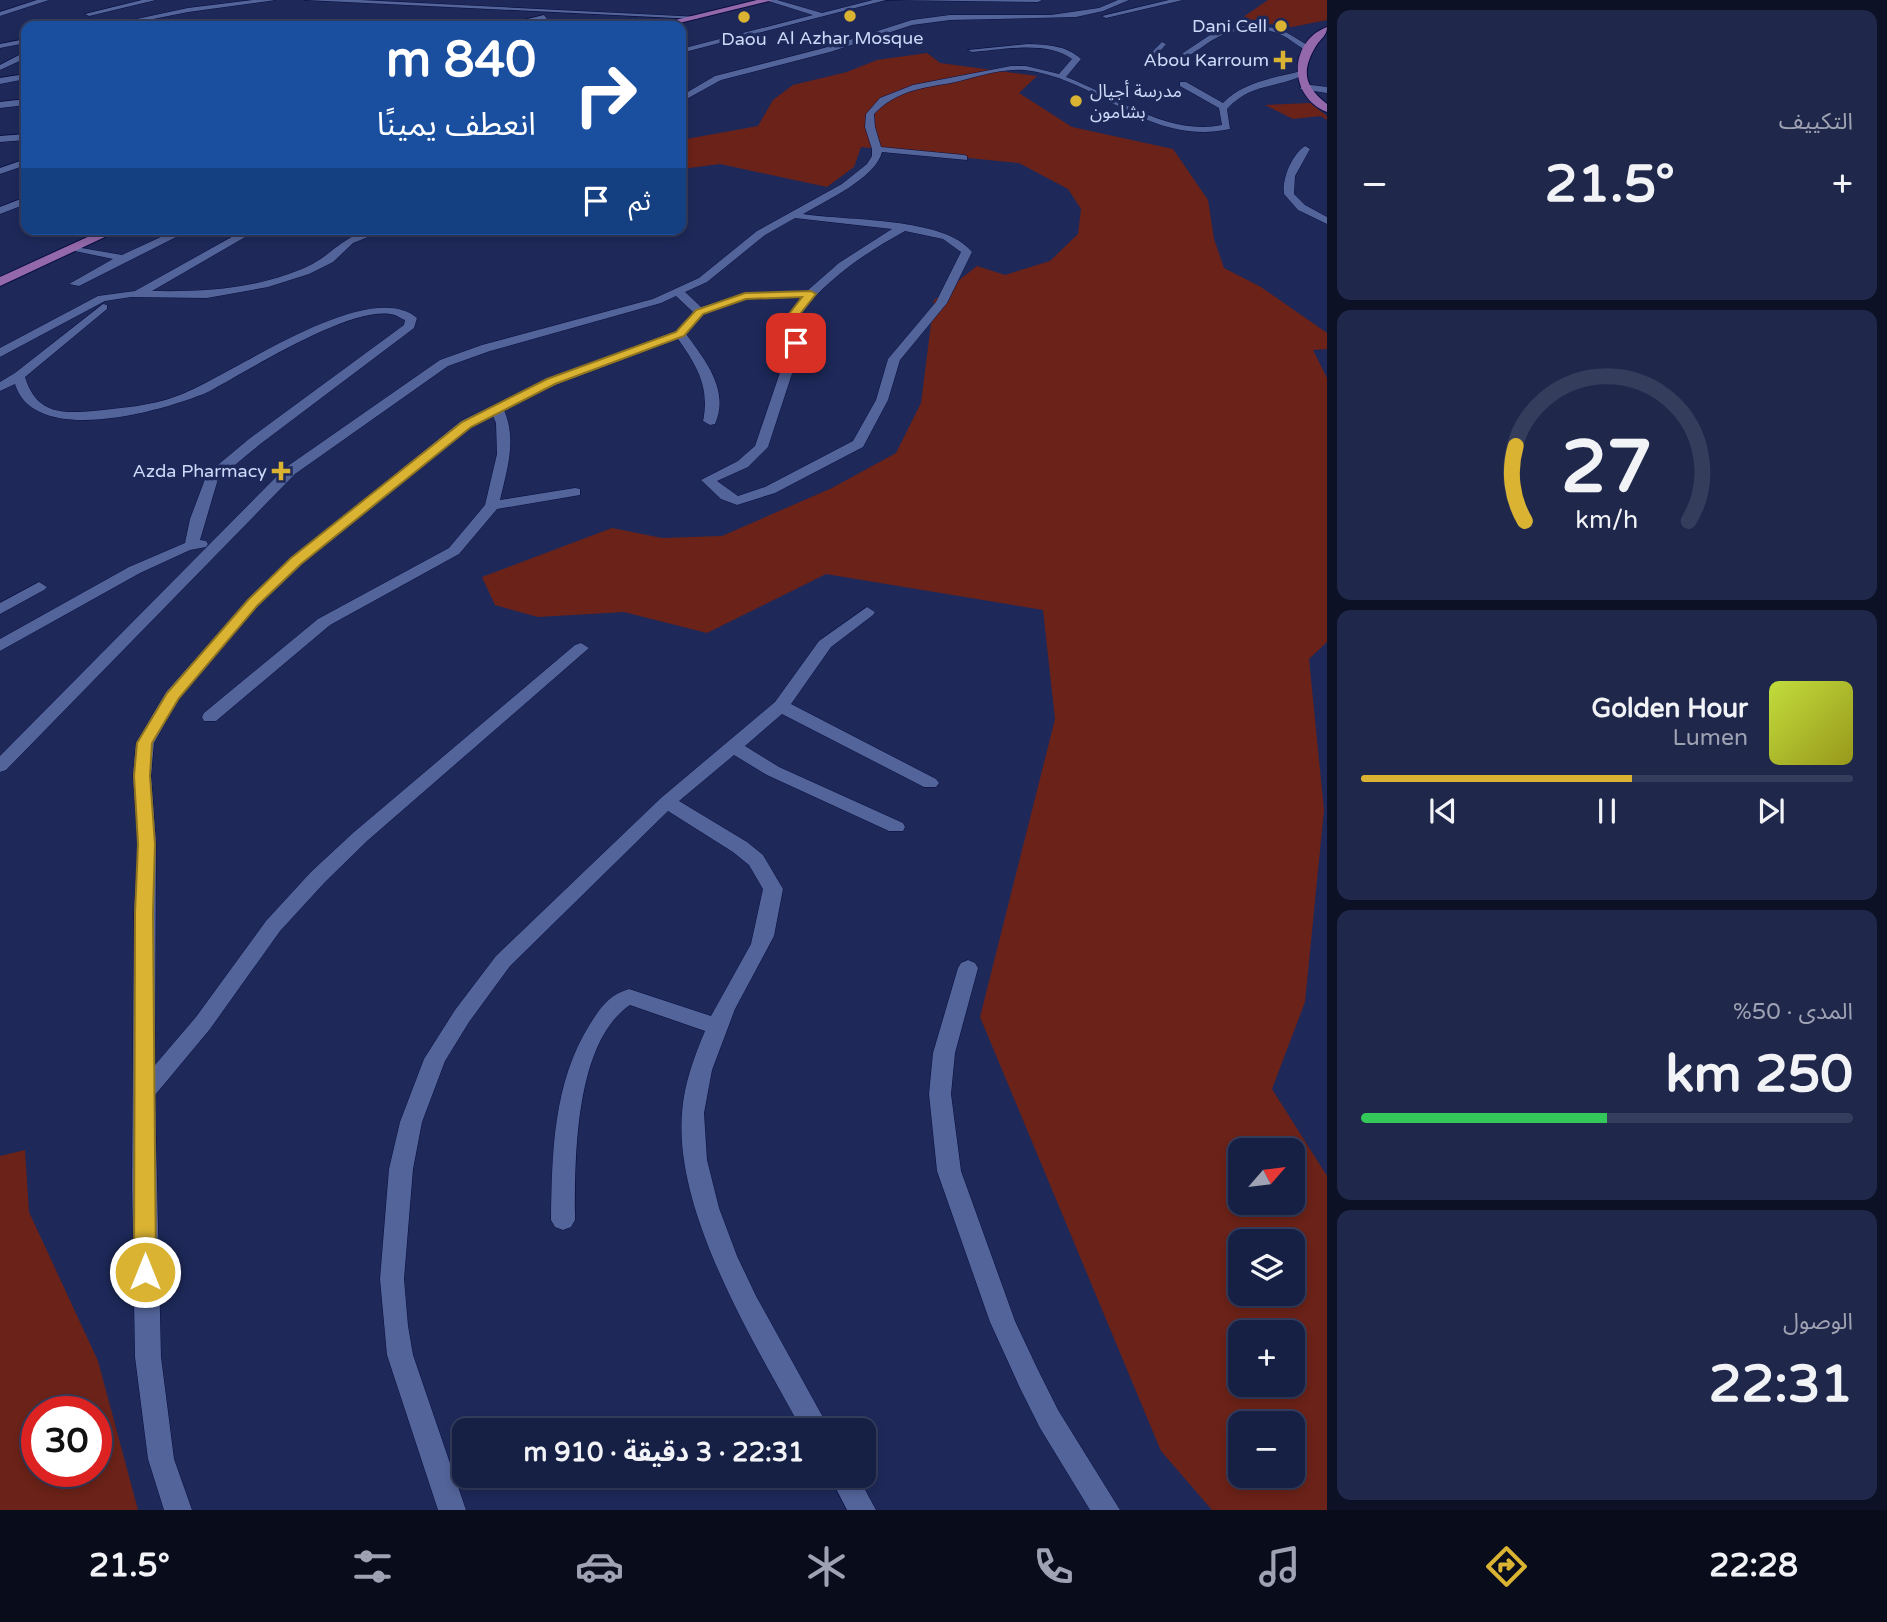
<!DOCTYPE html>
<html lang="ar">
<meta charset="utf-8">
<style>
body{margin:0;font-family:"Varela Round","Noto Sans Arabic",sans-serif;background:#1f274b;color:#f1f3f6;direction:rtl;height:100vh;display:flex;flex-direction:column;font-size:26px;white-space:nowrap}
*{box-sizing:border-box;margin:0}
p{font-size:23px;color:#9ea2b2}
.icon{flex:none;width:38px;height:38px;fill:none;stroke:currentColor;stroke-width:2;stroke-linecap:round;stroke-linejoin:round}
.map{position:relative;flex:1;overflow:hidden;direction:ltr}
.side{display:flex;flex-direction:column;gap:10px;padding:10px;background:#0c1125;width:560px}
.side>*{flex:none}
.hud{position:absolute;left:21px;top:21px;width:665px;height:214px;border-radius:14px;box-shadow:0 4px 10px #0003,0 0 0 2px #353d5d;direction:rtl;background:#1a4fa0;color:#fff;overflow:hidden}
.needle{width:46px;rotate:62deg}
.buttons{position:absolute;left:1228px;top:1138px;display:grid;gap:14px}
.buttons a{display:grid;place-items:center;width:77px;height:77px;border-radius:14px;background:#161f44;box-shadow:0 4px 10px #0003,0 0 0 2px #353d5d;font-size:35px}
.speed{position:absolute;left:21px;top:1396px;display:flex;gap:14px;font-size:35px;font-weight:700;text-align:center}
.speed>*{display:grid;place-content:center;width:91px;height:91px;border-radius:50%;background:#161f44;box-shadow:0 4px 10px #0003,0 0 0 2px #353d5d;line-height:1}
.speed .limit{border:10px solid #d22;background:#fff;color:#111}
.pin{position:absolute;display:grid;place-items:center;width:60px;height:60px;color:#fff;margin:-30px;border-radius:14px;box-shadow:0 4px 10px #0006}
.me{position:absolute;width:77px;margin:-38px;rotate:0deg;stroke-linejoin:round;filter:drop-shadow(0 0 5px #0008)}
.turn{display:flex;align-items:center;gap:24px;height:147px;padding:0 35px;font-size:32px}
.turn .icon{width:91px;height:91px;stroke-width:2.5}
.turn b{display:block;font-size:49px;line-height:60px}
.then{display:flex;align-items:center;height:66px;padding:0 35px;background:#0003;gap:14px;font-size:26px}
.big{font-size:52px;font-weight:700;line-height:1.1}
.side .card{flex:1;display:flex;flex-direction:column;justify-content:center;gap:10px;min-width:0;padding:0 24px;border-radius:14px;background:#1f274b}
.side .dial{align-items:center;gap:0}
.dial svg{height:182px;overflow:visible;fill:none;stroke:#353d5d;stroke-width:7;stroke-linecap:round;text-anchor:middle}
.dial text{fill:#f1f3f6;stroke:none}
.song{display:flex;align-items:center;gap:21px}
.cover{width:84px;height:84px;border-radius:10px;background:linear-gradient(135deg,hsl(70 70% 55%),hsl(60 70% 35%))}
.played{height:7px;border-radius:4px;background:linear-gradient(90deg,#dab333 55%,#353d5d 55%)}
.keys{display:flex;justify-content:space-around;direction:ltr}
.heat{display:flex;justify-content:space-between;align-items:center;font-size:38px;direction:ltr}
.charge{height:10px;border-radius:5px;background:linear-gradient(90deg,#34c759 50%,#353d5d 0)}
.trip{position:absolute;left:452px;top:1418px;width:424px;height:70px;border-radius:14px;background:#161f44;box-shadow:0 4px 10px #0003,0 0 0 2px #353d5d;font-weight:700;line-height:70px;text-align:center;direction:rtl}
.menu{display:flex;height:112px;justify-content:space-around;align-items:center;background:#090c1b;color:#9ea2b2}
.menu .icon{width:49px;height:49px}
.menu .active{color:#dab333}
.menu b{font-size:32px;color:#f1f3f6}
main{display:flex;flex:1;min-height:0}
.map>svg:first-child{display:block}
</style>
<main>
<section class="side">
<div class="card"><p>التكييف</p>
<div class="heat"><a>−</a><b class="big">21.5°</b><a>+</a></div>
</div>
<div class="card dial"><svg viewBox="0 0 100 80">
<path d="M14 69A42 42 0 1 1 86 69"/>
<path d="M14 69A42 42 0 0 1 10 36" stroke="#dab333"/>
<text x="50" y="56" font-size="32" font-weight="700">27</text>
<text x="50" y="72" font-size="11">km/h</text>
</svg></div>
<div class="card">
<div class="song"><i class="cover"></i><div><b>Golden Hour</b><p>Lumen</p></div></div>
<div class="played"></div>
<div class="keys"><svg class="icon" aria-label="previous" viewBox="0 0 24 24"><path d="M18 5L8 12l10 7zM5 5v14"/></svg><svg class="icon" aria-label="pause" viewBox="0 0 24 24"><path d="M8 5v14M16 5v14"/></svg><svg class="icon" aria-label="next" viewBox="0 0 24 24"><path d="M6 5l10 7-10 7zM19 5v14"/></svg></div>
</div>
<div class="card"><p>المدى · 50%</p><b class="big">250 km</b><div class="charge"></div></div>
<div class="card"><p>الوصول</p><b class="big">22:31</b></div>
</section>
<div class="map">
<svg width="1327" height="1510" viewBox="0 0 1327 1510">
<rect width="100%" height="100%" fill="#1e295a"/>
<!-- green -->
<path fill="#6b2218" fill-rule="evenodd" d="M1268,0h59v20l-35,7 -53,-7z
M927,53l13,10 97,13 -18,17 53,34 101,22 35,51 6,39 10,29 37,19 66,46v16l-14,1 14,28v264l-18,17 15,151 -19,192 -33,87 55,87v334h-115l-51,-59 -181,-434 75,-298 -12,-109 -217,-36 -119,59 -83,-21 -86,5 -43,-12 -13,-28 130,-49 50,10 60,-2 110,-48 64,-35 25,-50 13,-103 43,-34 28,9 45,-14 28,-27 3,-25 -13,-20 -49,-26 -158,-16 -7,20 -27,20 -107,-23 -39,5v-29l77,-14 15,-26 20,-15 54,-13 30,-12zM1241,1150h52v52h-52zM1241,1241h52v52h-52zM1241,1332h52v52h-52zM1241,1423h52v52h-52z
M1310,103l17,13v4l-6,-4 -28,3 -28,-14z
M25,1150l4,62 69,149 40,149h-138v-354zM96,1412v60h-59v-60z"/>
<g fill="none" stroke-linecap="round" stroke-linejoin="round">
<defs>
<path id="minor" d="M37,0h12l-49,16v-4z
M142,0h14l-67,16 -4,-2z
M253,0h23l-88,12 -70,14h-14l84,-18z
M305,0h55l340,17 -4,2z
M765,0h12l45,13 51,-13h169l-4,2 -152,-2 -205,53v-4l132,-34z
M1118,0h11l-26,11 -27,6 -126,3 -38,5 -82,27 -109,28 -40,22v-6l34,-20 109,-28 88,-28 38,-5h101l48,-7z
M1169,0h14l-77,18 -4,-2z
M544,15l3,4 -35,7h-13z
M238,21l89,3 4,2h-142z
M1243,26l36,2 35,21 -7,2c-11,-6 -21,-16 -33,-19 -17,-5 -38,-3 -54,4 -24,11 -44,40 -72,20l14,-14 4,2 -9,11 20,2 36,-24z
M26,39v4l-26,5v-4z
M1028,44c19,1 38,1 53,15l-15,18c50,19 100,59 156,48l-3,-17 -39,-22v-4h6l37,21c20,-21 51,-25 78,-32l4,3c-27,15 -54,8 -78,35l3,20c-82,18 -131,-51 -206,-59 -24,-2 -50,8 -73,13 -30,5 -55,8 -77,31l1,13 6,20 83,8 3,1v4l-85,-8c-6,26 -57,49 -79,62 44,7 142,3 169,38l-25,51 -47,57 -12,40 -25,47 -88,46 -38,12 -16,-6 -20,-19 37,-19 17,-15 35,-103 -2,-29 13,-16 -55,1 -43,15 -17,20c19,26 44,56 29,90l-5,1 -7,-4c7,-34 -6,-55 -25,-82l-123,46 -51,25c13,30 3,60 -4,90l75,-12 5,1v6l-83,14 -38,45 -129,71 -114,96h-12l-2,-4 2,-4 114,-94 131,-71 36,-43 12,-51 -1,-31 -3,-7 -22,11 -170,137 -43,42 -79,92 -25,45 -3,33 5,68 -1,221 41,-48 70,-96 45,-49 42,-39 222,-188 6,-2 8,5 -222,193 -42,41 -45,49 -70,98 -55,66 6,262 13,102 18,51h-28l-16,-51 -13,-102 -3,-174 2,-270 4,-69 -5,-68 3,-33 30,-51 82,-92 43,-42 170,-137 86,-42 129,-48 17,-19 -17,-16 -15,7 -171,48 -42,15 -153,108 -289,296 -6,2v-16l285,-288 155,-108 42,-15 171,-46 46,-21 58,-47 85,-47 25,-20 5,-8v-7l-7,-22 1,-13 14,-16 33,-13 98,-19h15l33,8 13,-15c-25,-19 -71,-9 -100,-7l-4,-2zM795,218l97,11 -53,34 -32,28 -62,2 -44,14 -16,-15 22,-10 58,-47zM905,231l38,8 18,13 -25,50 -48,57 -12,41 -23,41 -88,46 -27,9 -21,-15 31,-14 20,-20 34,-104 -2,-29c28,-36 65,-61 105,-83z
M23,53h3v5l-26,12v-5z
M26,74v5l-26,5v-6z
M1303,84l24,3v6l-27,-4z
M26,99v6l-26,3v-6z
M26,134v6l-26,2v-6z
M1305,146l5,3 -15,27 -1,18 11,11 22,12v7l-29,-14 -14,-16c-2,-16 8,-39 21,-48z
M26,159v6l-26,9v-6z
M26,197v7l-26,10v-7z
M178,229h14l-113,57 -10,-2 44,-25 -43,-9v-4l52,9z
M246,229h13l-107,62c51,1 102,-2 150,-22 36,-15 41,-40 86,-40l-35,14 -20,19 -24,12 -41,13 -61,11 -76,-1 -26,4 -105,56v-9l98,-52 37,-5z
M103,304l4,1v4l-82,68c11,36 35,37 68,34 28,-3 58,-5 84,-15 53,-19 190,-120 240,-78l-3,10 -155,117 -41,34 -18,61 6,1 2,3 -2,3 -16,3 -50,23 -140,78v-12l129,-72 56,-24 5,-24 17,-45 42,-35 155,-114 1,-5c-5,-2 -10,-6 -15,-6 -44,-6 -142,57 -182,78 -44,19 -174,56 -193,-8l-15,7v-9l15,-9z
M39,582l8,5 -3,3 -44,24v-11z
M867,607l8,5 -2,3 -42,32 -40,57 145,75 3,4 -3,4h-12l-142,-73 -37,32 34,21 124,56 2,4 -2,4h-14l-122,-56 -33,-20 -55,46 68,41 16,13 20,34 -9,47 -39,73 -23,61 -8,43 3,47 12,48 18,48 19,40 74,134h-28c-47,-86 -128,-216 -120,-317 2,-29 12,-56 23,-82l-75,-26c-56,38 -55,155 -55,215l-4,7 -8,3 -8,-3 -4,-7c1,-67 2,-137 39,-196 11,-17 19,-29 39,-35l82,27 40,-72 12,-55 -14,-24 -16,-13 -65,-41 -158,155 -41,56 -24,39 -23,61 -9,47 -9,110 4,47 5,29 53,155h-28l-51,-155 -7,-76 9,-110 11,-47 24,-63 31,-49 41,-54 165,-158 114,-96 44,-61z
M968,960l7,3 3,5 -23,85 -4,41 10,77 54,150 23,49 20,40 62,100h-30l-50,-82 -20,-40 -30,-66 -53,-151 -8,-77 4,-41 25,-85 3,-5z
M829,1475h28l19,35h-29z"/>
<path id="major" d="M757,0h16l-106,26h-16z
M1327,27c0,9 -6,11 -11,19 -15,25 -12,40 11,58v8c-40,-16 -38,-71 0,-85z
M105,229h17l-122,57v-9z"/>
</defs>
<!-- minor casing -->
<use href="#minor" stroke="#090e3e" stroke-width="1"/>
<!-- major casing -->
<use href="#major" stroke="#090e3e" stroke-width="2"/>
<!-- minor -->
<use href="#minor" fill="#53649a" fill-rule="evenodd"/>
<!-- major -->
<use href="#major" fill="#9469ab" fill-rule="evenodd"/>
</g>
<!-- route -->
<path fill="#dab333" stroke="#8e7421" stroke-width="2" d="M811,291l5,3 -16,20 -1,31 -9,-2 -1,-29 13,-17 -56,2 -43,15 -19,22 -129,48 -84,43 -170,137 -44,42 -78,92 -27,45 -2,33 5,68 -2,69 3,359 -3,7 -8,3 -8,-3 -3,-7 1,-359 3,-69 -4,-68 3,-33 30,-50 81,-93 43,-42 171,-136 85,-43 129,-47 20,-22 49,-17z"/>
<!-- markers -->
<g fill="#dab333" stroke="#1e295a" stroke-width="2.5">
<circle cx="850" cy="16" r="7"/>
<circle cx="744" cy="17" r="7"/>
<circle cx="1281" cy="26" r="7"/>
<path d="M1279.5 49.5h7v7h7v7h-7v7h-7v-7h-7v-7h7z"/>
<circle cx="1076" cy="101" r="7"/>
<path d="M277.5 460.5h7v7h7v7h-7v7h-7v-7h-7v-7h7z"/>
</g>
<g text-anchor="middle" stroke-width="7" stroke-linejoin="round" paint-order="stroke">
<!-- far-poi labels -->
<g font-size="18" fill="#ced9f9" stroke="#1e295a" text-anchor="end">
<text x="1267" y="32">Dani Cell</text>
<text x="850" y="44" text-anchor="middle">Al Azhar Mosque</text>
<text x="744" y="45" text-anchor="middle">Daou</text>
<text x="1269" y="66">Abou Karroum</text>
<text x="1090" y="97" text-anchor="start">مدرسة أجيال<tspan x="1090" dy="21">بشامون</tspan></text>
<text x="267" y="477">Azda Pharmacy</text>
</g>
</g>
</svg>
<div class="buttons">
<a><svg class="needle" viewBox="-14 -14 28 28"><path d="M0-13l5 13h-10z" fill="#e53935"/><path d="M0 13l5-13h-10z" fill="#9ea2b2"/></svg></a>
<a><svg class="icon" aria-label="layers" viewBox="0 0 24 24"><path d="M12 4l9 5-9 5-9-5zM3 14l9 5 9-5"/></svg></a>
<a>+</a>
<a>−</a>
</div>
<div class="speed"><div class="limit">30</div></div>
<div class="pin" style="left:796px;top:343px;background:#d93025"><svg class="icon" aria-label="arrive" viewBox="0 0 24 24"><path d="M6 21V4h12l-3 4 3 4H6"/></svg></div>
<svg class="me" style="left:145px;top:1272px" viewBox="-20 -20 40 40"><circle r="17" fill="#dab333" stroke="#fff" stroke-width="3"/><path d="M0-11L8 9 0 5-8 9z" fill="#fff"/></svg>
<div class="trip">22:31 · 3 دقيقة · 910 m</div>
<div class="hud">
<div class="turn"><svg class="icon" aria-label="right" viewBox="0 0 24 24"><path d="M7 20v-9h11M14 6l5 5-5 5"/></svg><div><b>840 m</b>انعطف يمينًا</div></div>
<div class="then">ثم<svg class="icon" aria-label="arrive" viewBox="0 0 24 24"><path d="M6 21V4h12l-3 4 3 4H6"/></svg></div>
</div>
</div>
</main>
<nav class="menu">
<b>22:28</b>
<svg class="icon active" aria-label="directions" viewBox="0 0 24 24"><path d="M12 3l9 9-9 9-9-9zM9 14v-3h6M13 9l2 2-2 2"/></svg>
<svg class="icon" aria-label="music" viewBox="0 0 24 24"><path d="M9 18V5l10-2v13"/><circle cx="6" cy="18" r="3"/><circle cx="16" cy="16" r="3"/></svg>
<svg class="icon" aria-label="phone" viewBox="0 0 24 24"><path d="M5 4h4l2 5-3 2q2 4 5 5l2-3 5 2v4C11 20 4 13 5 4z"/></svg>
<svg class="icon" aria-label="climate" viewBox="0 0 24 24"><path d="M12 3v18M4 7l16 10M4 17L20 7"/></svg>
<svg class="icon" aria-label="car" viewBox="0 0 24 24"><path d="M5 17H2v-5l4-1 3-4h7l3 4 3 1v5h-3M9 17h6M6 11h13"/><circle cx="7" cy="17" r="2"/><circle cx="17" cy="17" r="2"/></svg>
<svg class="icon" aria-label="filters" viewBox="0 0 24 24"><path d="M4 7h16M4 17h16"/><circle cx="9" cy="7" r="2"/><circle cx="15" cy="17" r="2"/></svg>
<b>21.5°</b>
</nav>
